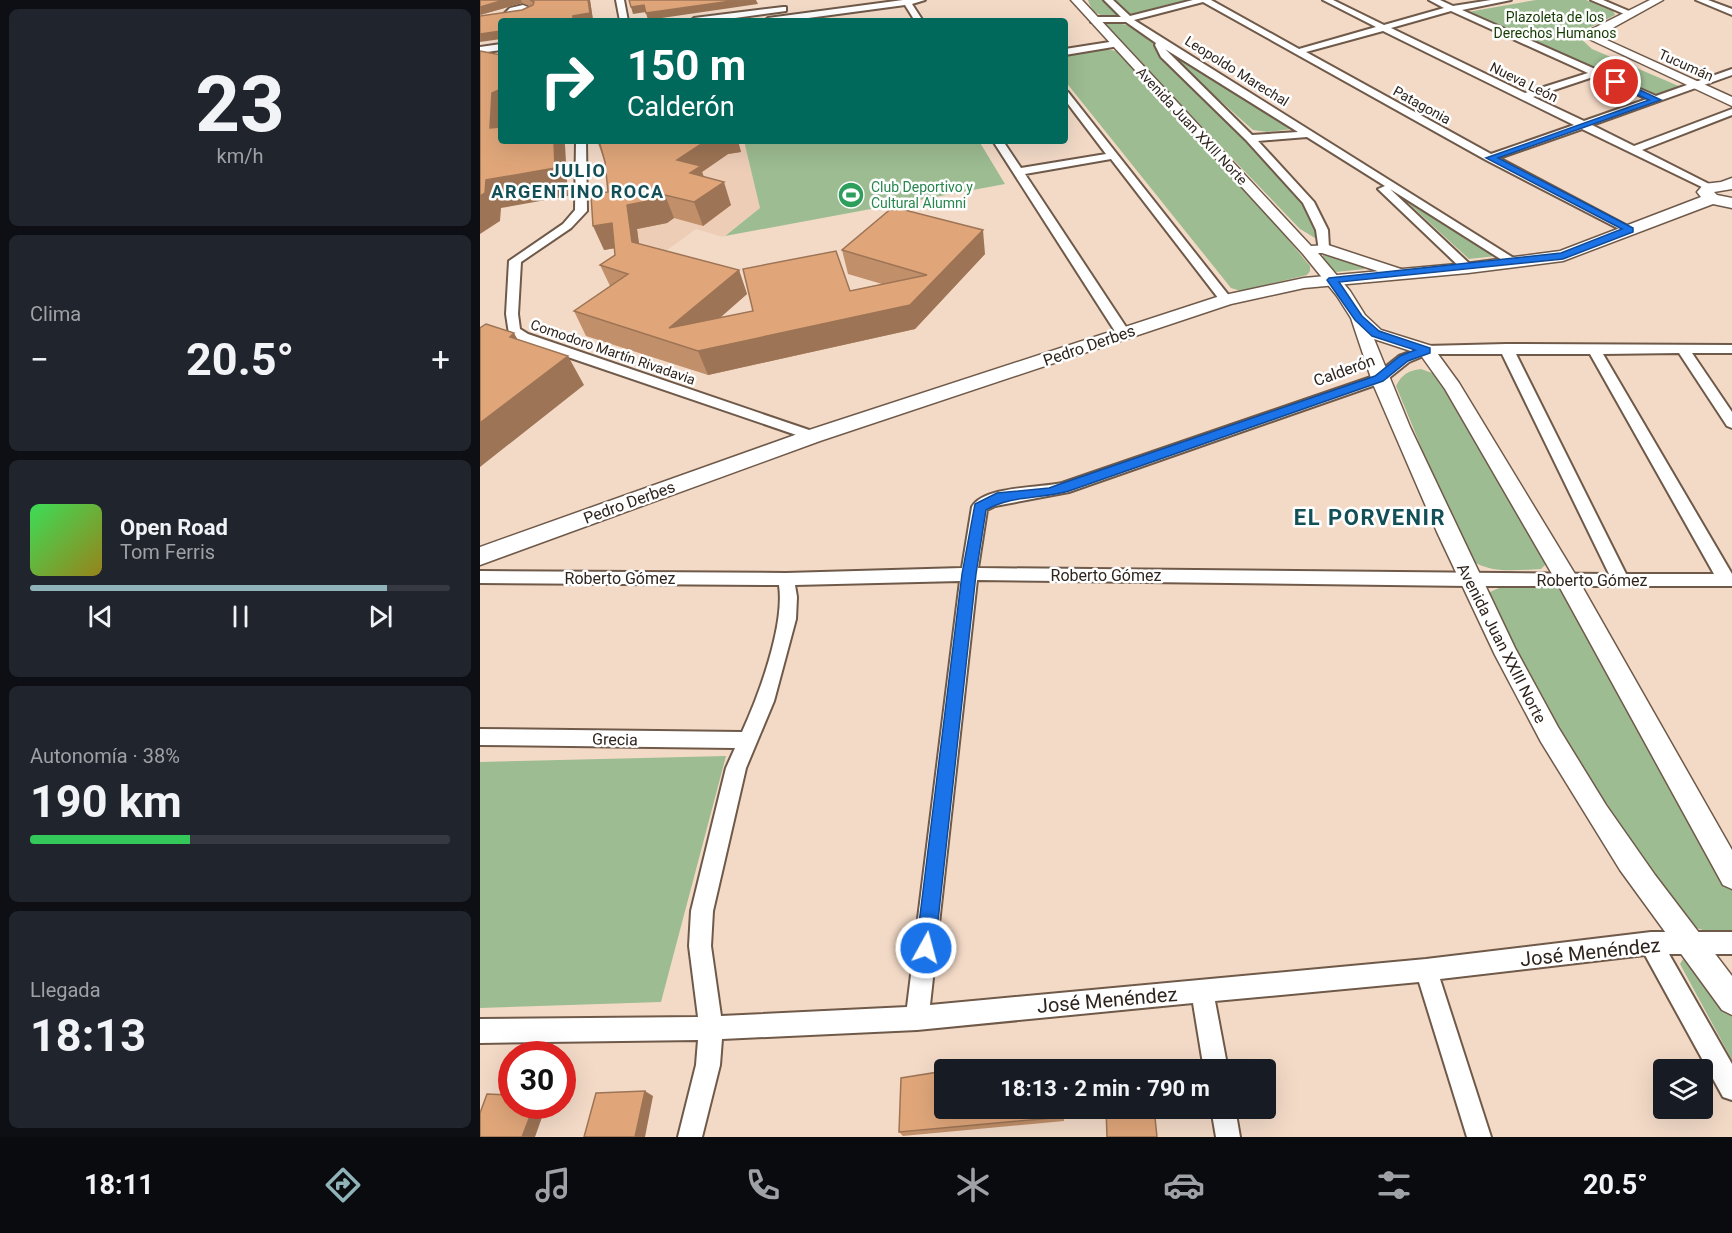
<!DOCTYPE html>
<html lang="es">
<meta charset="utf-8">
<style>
body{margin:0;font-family:Roboto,sans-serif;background:#20242c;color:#f1f3f6;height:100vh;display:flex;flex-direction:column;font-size:22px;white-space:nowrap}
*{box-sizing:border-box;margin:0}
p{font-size:20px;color:#9ea1a6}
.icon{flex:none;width:33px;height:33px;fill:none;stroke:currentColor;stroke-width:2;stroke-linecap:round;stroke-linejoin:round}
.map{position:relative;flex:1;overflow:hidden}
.panel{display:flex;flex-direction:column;gap:9px;padding:9px;background:#0d0f14;width:480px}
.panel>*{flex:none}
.top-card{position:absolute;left:18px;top:18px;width:570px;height:126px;border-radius:6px;box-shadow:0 6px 24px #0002;background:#00695c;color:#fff;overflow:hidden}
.fabs{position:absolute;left:1173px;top:1059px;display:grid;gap:12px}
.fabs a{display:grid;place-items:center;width:60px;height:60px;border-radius:6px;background:#171b24;box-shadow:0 6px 24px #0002;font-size:30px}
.speed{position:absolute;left:18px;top:1041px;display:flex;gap:12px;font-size:30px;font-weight:700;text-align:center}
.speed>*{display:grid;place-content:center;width:78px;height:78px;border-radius:50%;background:#171b24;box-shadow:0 6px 24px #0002;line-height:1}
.speed .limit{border:9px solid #d22;background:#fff;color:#111}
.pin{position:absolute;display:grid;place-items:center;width:51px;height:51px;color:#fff;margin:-26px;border:3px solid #fff;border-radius:50%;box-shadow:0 2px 6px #0007}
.me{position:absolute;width:66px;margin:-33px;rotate:7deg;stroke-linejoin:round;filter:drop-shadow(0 0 4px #0008)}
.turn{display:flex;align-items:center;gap:21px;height:126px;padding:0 30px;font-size:27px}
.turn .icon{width:78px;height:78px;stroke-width:2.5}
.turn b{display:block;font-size:42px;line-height:51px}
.big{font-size:45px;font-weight:700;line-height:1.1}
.panel .widget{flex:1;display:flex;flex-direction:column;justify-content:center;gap:9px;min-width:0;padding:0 21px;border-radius:9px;background:#20242c}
.panel .dial{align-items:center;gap:0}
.dial b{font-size:78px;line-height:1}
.song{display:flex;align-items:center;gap:18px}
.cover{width:72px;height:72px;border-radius:9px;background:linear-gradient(135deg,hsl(130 70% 55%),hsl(50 70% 35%))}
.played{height:6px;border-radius:3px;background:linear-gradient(90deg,#8fb3b8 85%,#363941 85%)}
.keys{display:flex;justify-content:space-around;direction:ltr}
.heat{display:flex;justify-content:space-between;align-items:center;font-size:33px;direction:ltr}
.charge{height:9px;border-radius:4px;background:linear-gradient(90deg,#34c759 38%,#363941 0)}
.trip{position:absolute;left:454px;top:1059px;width:342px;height:60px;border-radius:6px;background:#171b24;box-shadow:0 6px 24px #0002;font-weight:700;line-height:60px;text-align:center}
.menu{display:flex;height:96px;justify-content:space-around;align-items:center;background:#090b0e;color:#9ea1a6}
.menu .icon{width:42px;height:42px}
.menu .selected{color:#8fb3b8}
.menu b{font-size:27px;color:#f1f3f6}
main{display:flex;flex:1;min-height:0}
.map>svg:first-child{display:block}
</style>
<main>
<section class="panel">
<div class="widget dial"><b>23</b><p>km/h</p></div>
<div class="widget"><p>Clima</p>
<div class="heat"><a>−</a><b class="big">20.5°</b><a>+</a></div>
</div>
<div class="widget">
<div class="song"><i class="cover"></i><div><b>Open Road</b><p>Tom Ferris</p></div></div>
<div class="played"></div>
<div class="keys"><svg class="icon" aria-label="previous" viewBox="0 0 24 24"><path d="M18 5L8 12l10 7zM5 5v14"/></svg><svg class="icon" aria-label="pause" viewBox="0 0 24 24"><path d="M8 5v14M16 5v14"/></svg><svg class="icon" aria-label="next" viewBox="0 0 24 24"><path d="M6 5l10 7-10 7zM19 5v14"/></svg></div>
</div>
<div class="widget"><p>Autonomía · 38%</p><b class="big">190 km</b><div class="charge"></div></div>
<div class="widget"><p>Llegada</p><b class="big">18:13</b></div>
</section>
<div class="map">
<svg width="1252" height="1137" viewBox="0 0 1252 1137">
<rect width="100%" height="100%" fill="#f3dac7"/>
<!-- built -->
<path fill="#edcdb6" d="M122,141h142l16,67 -37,29 -27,-8 -41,30 -33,-12 -18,3 -3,-31 17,-3z"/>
<!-- green -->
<path fill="#9dbc92" d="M608,0h16l14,16c-14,2 -26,-1 -30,-16z
M633,0h80l-62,14 -4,-1z
M1056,0h50l27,11 2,4 -32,16 -4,6 13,12 89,38 -18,8 -13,-1 -182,-82z
M631,22l16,3 23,14 11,15 71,70 73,82 10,25v7l-15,-9 -194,-202 -1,-4z
M624,49l13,2 160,175 33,40v5l-3,4 -66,16 -10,-3 -166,-207v-26z
M692,53l120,74v2l-24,3 -15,-2 -84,-75z
M264,141h235l26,43 -280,52 35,-28z
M927,202l89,54 -27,3z
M843,255l37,10 5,4 -29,3 -13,-14z
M941,369l11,4 10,10 101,174 2,8 -4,4c-26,1 -54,6 -75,-13l-70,-170c6,-12 12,-15 25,-17z
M1073,585l11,7 168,295v43c-21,1 -31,4 -48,-10l-112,-164 -81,-157 -1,-7 9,-4z
M246,756l-65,246 -181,6v-246z
M1203,959l31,32 18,26v43l-52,-96z"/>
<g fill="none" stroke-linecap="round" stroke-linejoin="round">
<defs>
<path id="minor" d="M136,0h8l4,21h-8z
M423,0h22l-13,4 11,17h-8l-10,-16 -119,16h-22l4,-3z
M624,0h9l17,16 63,-16h18l88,49 77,-22 -53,-27h10l51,25 60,-17 -15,-8h11l13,6 38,-6h20l-49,10 194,86 76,-27v6l-140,50 42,21 98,-37v6l-90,35 73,37 -1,2h-8l-124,-60 -83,29 136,72 -2,2h-8l-139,-72 -283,-158 -69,18 386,242 -2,3h-8l-120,-76 84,79 -2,3h-8l-86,-82 7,-3 -78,-49 -49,4 56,61 14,28 1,18 -6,4 -4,-1 -3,-21 -13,-27 -57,-63 -85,-83 -6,-12 1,-2 -30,-21h-35v-4l3,-1h27zM971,11l137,62 -63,20 -134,-65zM903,31l191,94 -83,29 -185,-102zM685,49l133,83 -46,3zM1116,76l51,23 -63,22 -51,-24z
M1111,0h12l33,14 -7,2z
M1216,0h12l24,9v6z
M43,5l12,5 -13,8 -17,-5 5,-5z
M303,7h3v4l-73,10h-23l4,-3z
M636,41l3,1v4l-54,9v-6z
M21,44v6l-21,3v-6z
M585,91l3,1 162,205 2,3 -2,3h-8l-111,-144 -86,15 105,159 -7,4 -5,-1 -125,-195h10l18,27 85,-14 -41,-54z
M96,141h10l1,70 -16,17 -50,34 -3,52 2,15 8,5 290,99 2,3 -2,3h-10l-290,-99 -9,-6 -3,-20 3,-53 54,-37 12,-14z
M1026,344l226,1v8h-40l40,59v16l-5,-2 -48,-73 -76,1 129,220v12h-264l-491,-6 -47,425 496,-46 225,-27h81v22h-63l63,110v36l-9,-3 -78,-142 -205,24 51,158h-24l-48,-155 -204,19 13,69h-24l-11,-67 -276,27 -195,9 -2,26 -18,72h-24l18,-72 2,-25 -218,3v-24l218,-2 -9,-71 2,-35 35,-143 9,-20 -255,-3v-16l262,3c17,-37 43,-107 37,-147l-299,-2v-12l306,2 176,-5 10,-61c12,-21 68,-19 90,-24l312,-107 25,-20 27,-10zM948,354h74l107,220 -631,-6 9,-58 8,-4 74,-14 315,-110 25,-20zM1036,354h74l124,220h-88zM480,581l-53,426 -186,9 -10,-70 2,-35 33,-143 28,-67 22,-82 1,-22 -2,-12z
M731,1108h24l5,29h-24z"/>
<path id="tertiary" d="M591,0h11l229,246 17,-1 76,25 3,3 -8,5 -77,-25h-4l32,38 15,24 16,15 51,16 27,37 116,191 157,276v39l-9,-4 -164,-299 -114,-197 -25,-35 -46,-15 36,88 105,221 43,79 48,78 49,70 77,101v39l-10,-5 -102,-140 -79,-128 -46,-87 -58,-123 -64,-148 -22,-66 -14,-22 -34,-42z
M1170,0h13l-65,36 134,61v9l-145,-68 -1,-4 6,-5z"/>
<path id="secondary" d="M1252,178v11l-18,3 3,3 15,3v10l-19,-4 -150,57 -95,12 -164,15 -73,16 -411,137 -340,124v-18l326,-116 414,-135 84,-18 164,-15 92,-12 141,-54 -4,-5 7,-8 17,-2z"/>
</defs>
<!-- minor casing -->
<use href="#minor" stroke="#6f5949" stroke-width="4"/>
<!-- tertiary casing -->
<use href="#tertiary" stroke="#6f5949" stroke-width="3"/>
<!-- secondary casing -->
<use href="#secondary" stroke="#6f5949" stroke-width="3"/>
<!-- minor -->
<use href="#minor" fill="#fff" fill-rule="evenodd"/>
<!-- tertiary -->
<use href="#tertiary" fill="#fff" fill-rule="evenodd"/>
<!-- secondary -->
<use href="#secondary" fill="#fff" fill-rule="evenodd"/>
</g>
<!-- wall -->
<path fill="#c18f69" d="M0,0h110l3,20 -92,1 29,-15 -8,-3 -42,12z
M117,141h141l3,11 -13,2 -26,18 2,5 27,28 -28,21 -29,-8 -7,5 -30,6 2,15 100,26 8,24 -27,24 162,-34 -34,-10 -6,-24 143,4 -70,75 -207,46 -122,-39 -12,-25 36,-25 -10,-21 15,-10v-7l-11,2 4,-58 -3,-30z
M465,1108h118l1,13 -161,15 -4,-4z"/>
<!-- shaded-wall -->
<path fill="#9d7455" d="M24,0h17l1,3 -42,12v-8z
M108,0h2l3,20 -20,1v-5z
M258,0h18l2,4 -110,16 -2,-7z
M164,5l2,7 -13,2 -2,-7z
M21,31v8l-21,3v-8z
M21,89v52l-11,-13 2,-35z
M74,141h10l1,4 3,51 -67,12 -1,13 -20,13v-38l6,-16z
M226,141h32l3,11 -13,2 -26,18 6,17 -31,-29z
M244,182l7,23 -28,21 -9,-24z
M185,195l9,23 -7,5 -30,6 5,37 -10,-24 -5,-37z
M132,223l10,24 -18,3 -11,-24z
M503,230l2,24 -70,75 -207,46 -10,-24 212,-46z
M259,270l8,24 -61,53 -17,-19z
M34,333l17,30 -21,-26z
M88,356l16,29 -104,82v-44z
M165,1091l8,5 -8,41h-10z
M54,1106h12l-11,31h-13z"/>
<!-- building -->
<path fill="#e0a67a" stroke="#9d7455" stroke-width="1.5" d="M0,0h24l-24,7z
M50,0h58l2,13 -17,3v5h-72v10l-21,3v-18l42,-6 11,-5 1,-3z
M149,0h109l-92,13 -2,-8 -13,2z
M0,51l21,4v34l-9,4 -2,35 11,-1v14h53l1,27 -69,12 -1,13 -5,3z
M119,141h107l-29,19 24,6 -11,7 34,9 -30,20 -29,-7 -7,4 -31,6 5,37 107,28 -70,58 84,-17 -10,-42 93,-18 14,40 77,-16 -85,-25 51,-43 90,23 -73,75 -212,46 -124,-40 54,-37 -28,-9 15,-10 -3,-32 -19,3 -2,-31 17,-3 -3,-30z
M6,324l28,9 -4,4 58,19 -88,67v-95z
M580,1060v10h-63z
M489,1067l1,3h-15z
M465,1071v37h117l1,9 -164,15 2,-54z
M165,1091l-10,46h-51l12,-44z
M7,1094l25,1v11h22l-12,31h-42v-24z
M626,1108h48l3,29h-50z"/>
<!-- route -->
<path fill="#1a73e8" stroke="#114b97" stroke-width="1.5" d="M1133,80h6l42,20 -163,58 135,70v4l-70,27 -224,23 23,34 17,15 51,17v5l-22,8 -25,20 -314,110c-27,8 -59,4 -83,19l-10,64 -41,374 -3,6 -6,3 -7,-3 -3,-6 46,-374 13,-70 22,-11 52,-5 11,-4 315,-108 25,-20 15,-6 -43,-14 -17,-16 -28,-40 2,-2 232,-25 61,-24 -136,-71 163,-58 -36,-16z"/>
<!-- icons -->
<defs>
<symbol id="stadium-disc" viewBox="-11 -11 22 22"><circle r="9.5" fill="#2e9e5b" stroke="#fff"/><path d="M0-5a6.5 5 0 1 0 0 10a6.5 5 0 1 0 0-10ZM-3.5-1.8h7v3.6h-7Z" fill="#fff"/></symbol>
</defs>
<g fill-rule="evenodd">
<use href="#stadium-disc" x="356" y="180" width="30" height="30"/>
</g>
<g text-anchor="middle" stroke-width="5" stroke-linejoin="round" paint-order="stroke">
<!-- far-park labels -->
<g font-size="14" fill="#143b00" stroke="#fff">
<text x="1075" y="22">Plazoleta de los<tspan x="1075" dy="16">Derechos Humanos</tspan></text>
</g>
<!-- far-street labels -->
<g font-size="14" fill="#2e241d" stroke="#fff">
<text transform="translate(1206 65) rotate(24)" y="5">Tucumán</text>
<text transform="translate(757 71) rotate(32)" y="5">Leopoldo Marechal</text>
<text transform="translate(1044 82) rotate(26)" y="5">Nueva León</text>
<text transform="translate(942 105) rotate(29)" y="5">Patagonia</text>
<text transform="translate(712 126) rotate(47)" y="5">Avenida Juan XXIII Norte</text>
<text transform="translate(133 352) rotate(19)" y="5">Comodoro Martín Rivadavia</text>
</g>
<!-- far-leisure labels -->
<g font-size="14" fill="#27864d" stroke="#fff" text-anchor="start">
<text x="391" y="192">Club Deportivo y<tspan x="391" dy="16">Cultural Alumni</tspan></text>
</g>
<!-- street labels -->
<g font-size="16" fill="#2e241d" stroke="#fff">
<text transform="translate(609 345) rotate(-19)" y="6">Pedro Derbes</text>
<text transform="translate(864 370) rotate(-20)" y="6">Calderón</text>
<text transform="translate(149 502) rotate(-20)" y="6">Pedro Derbes</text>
<text x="626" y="581">Roberto Gómez</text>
<text x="140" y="584">Roberto Gómez</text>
<text x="1112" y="586">Roberto Gómez</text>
<text transform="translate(1022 643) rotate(63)" y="6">Avenida Juan XXIII Norte</text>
<text transform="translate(135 739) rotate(1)" y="6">Grecia</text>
</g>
<!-- far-district labels -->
<g font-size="18" font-weight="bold" letter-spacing="1.5" fill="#134f57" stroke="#fff">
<text x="98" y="177">JULIO<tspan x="98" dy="21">ARGENTINO ROCA</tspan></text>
</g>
<!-- near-street labels -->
<g font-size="20" fill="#2e241d" stroke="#fff">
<text transform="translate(1110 952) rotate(-6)" y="7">José Menéndez</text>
<text transform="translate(627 1000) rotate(-5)" y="7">José Menéndez</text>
</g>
<!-- district labels -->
<g font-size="22" font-weight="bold" letter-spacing="1.5" fill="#134f57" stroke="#fff">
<text x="890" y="525">EL PORVENIR</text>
</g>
</g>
</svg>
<div class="fabs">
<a><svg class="icon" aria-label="layers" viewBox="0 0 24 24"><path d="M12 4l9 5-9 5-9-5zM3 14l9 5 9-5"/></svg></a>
</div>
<div class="speed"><div class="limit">30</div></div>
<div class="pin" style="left:1136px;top:82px;background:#d93025"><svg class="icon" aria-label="arrive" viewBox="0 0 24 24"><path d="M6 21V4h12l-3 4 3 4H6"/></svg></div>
<svg class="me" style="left:446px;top:948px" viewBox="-20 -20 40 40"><circle r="17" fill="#1a73e8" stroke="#fff" stroke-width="3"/><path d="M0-11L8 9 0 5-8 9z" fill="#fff"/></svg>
<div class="trip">18:13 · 2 min · 790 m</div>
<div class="top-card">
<div class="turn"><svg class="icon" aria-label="right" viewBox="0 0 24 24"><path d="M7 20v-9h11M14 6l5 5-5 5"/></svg><div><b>150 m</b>Calderón</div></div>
</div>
</div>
</main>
<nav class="menu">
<b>18:11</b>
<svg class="icon selected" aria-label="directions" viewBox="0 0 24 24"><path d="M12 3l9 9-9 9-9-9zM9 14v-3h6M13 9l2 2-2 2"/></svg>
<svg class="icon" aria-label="music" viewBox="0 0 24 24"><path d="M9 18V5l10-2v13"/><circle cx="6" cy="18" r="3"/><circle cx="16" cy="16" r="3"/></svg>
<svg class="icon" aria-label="phone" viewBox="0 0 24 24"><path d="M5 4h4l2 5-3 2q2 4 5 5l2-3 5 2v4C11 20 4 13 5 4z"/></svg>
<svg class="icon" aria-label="climate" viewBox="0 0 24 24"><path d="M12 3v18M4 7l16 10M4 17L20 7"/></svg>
<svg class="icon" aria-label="car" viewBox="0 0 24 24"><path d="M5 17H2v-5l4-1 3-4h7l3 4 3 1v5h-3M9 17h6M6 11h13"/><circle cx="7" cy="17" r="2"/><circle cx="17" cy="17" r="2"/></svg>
<svg class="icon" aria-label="filters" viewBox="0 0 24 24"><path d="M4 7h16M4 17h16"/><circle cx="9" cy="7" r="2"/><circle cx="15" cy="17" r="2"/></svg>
<b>20.5°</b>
</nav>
